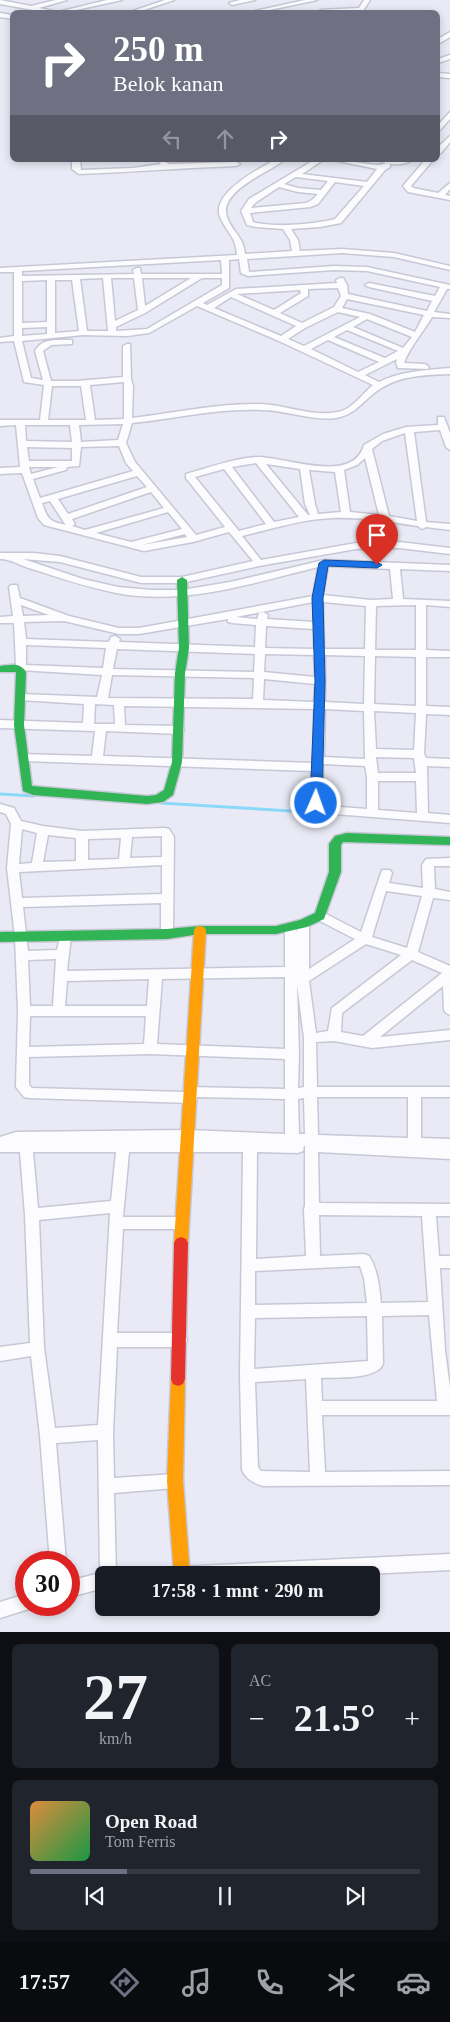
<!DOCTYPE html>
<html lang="id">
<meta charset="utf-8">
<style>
body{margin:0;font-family:"Times New Roman",serif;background:#20242c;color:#f1f3f6;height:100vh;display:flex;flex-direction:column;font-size:19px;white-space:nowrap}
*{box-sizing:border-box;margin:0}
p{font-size:16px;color:#9ea1a6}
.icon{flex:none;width:28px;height:28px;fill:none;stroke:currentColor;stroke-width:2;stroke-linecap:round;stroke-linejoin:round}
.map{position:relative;height:1632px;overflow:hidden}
.drawer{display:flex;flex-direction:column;gap:12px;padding:12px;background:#0d0f14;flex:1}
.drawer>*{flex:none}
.hud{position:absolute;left:10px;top:10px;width:430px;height:152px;border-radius:8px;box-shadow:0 2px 8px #0003;background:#6f7081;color:#fff;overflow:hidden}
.speed{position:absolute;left:15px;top:1551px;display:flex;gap:10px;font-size:25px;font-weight:700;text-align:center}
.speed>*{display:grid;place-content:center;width:65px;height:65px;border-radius:50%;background:#171b24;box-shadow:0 2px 8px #0003;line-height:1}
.speed .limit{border:8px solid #d22;background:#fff;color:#111}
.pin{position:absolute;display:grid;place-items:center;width:42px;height:42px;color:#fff;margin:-51px -21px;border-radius:50% 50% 50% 0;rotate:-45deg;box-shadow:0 0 5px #0007}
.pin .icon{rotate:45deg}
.me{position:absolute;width:55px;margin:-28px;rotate:2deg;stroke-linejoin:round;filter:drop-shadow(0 0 4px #0008)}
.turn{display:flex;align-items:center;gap:18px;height:105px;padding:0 20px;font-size:22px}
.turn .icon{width:65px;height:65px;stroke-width:2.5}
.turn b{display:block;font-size:35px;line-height:42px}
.lanes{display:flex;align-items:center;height:48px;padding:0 20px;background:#0003;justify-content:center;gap:25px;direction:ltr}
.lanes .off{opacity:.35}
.big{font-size:38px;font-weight:800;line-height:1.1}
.drawer .tile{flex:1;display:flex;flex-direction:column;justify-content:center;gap:8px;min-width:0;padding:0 18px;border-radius:8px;background:#20242c}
.drawer .dial{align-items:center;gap:0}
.dial b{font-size:65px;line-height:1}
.song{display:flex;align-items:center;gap:15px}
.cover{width:60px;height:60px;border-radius:8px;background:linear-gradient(135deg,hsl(30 70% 55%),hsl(140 70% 35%))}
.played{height:5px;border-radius:2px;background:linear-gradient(90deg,#6f7081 25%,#363941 25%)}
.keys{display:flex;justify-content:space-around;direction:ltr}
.heat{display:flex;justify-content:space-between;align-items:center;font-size:28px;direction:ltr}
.drawer .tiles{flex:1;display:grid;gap:12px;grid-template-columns:1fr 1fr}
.tile:last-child{grid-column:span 2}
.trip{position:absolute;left:95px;top:1566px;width:285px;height:50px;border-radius:8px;background:#171b24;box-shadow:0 2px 8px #0003;font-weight:800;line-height:50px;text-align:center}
.menu{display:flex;height:80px;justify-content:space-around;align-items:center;background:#090b0e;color:#9ea1a6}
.menu .icon{width:35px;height:35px}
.menu .active{color:#6f7081}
.menu b{font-size:22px;color:#f1f3f6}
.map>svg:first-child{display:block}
</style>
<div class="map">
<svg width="450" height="1632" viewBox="0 0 450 1632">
<rect width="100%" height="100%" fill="#e9eaf5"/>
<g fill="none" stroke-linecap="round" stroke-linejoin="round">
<!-- stream -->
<path stroke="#8ad9f8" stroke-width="3" d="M0,794l34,2
M160,803l164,10"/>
<defs>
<path id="street" d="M0,0l31,6 25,-6h11l-28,8 14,3 1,1h-10l-44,-8z
M107,0h15l-55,12h-9z
M165,0h9l-36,12h-8z
M240,0h15l-23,5 -3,-2z
M305,0h12l-57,12 -5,-1z
M364,0h6l-7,11 -45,1 3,-2 38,-2z
M0,13l12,2v4l-12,-2z
M450,32v5l-12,7v-5z
M450,55v4l-12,4v-4z
M438,73l12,1v4l-12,-1z
M450,112v7l-10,11 -2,1v-6z
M450,136v6l-9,11h-3v-6z
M72,160h8l1,10 52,-2 28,-4 -2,-2 3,-2 7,4 67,-2 4,2 -4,2c-53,2 -105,6 -157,8l-7,-5z
M275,160h9c-14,12 -66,31 -57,57 5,15 16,18 18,37l47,-3 -2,-11 -7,-11 -27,-2 -9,-2 -6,-14 8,-12 65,-39h9l-21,14 65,8 10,-13 -44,-9c16,0 30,4 45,5 4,0 7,-2 12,-2v4l-5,3 -44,53 -21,4 -29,2 7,11 2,11 42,-2 52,4 56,13v4l-56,-13 -52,-4 -95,6 2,13 85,-6 33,1 83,18v4h-3l-13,23 16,2v4l-18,-1c-9,16 -22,29 -28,46l21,1 4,3 -1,2 -30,-1 -2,-5 1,-4 -32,16 14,7c22,-11 47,-12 71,-14v6c-24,1 -49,1 -70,15 -15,9 -24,26 -44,29 -25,3 -50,-8 -75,-8 -44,-2 -87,9 -129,13l-6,20 9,19 61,73 29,-8 -39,-49v-4c23,-6 48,-16 72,-17 28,0 95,28 106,-12l19,-11 23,-7 32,-2v-8h6l6,16v17l-4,-3 -6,-17 -26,2 12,90 24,2v6l-24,-3 -4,2 -4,-3c-29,-4 -56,-9 -85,-8 -31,1 -61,11 -91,18l19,24 95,-17 43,-1 51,6v6l-51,-6 -43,1 -97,17 -77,17h-41l-81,-21 -37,-3 60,20 35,8 34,3h30l48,-8 94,-22 126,5v6l-50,-2 3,30 47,2v6l-24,-2v45l24,1v6h-24v49l24,1v8l-24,-1 -2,40 2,4 24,1v8l-23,-1 1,47 22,2v8l-129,-10 -10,-8 1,-34 -288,-10 -4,-1 -1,-3 1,-3 72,2 3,-25 -95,-3v-8l83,3 1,-19 -63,-4 -5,-3 5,-3 76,3 5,-22 -83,-5 -3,-5 -2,-42h-14v-6l13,-1 -4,-29 2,-2h6l3,13 49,18 50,12h20l174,-32 5,-29c-65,16 -134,39 -202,26 -29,-6 -56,-15 -84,-24 -11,-3 -21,-10 -32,-10v-6h34l26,3 81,21h41l71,-16 -24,-29 -36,10 -49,9 -100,-26 -6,-7 -16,-45 -22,1v-6l20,-1 -4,-42 -16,1v-6h40l4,-35 -20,-3 -10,-41 -14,1v-4l14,-2v-64h-14v-4l237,-13c-1,-18 -9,-21 -16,-36 -13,-24 37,-50 54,-59zM296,177l32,4 -7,9 -23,-2 -14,-4zM335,182l29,4 -29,33c-19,5 -63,9 -82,3l-3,-9 60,-6 8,-3zM279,187l19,5 20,2 -6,6 -6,3 -55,5 4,-5zM239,259l2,14 7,3 86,-6 33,1 73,16 -5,9 -66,-13 -4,2 4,2 63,14 -5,10 -79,-17 -1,-9 -4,-7h-3l-4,2 1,3 -101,6 -29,16 -4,-2 26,-15v-28zM221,260l1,14h-81l-1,-6h-3l-4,2 1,4 -112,2v-5zM103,278l5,53h-21l-7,-52zM111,278h23l4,32 -23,11zM142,278h49l-46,28zM202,278h20v7l-75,44 -31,2v-4l29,-14zM47,280v42l-25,1v-42zM55,280h17l7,51 -24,2zM338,288l3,8 -7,11 -32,16 -22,-10 28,-17v-7zM300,290l1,3 -27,17 -37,-16zM231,297l65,29 -15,10 -67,-28zM347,299l77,16 -9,17 -45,-18 -28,-6zM197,306l82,35 94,44c-11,9 -21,25 -36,27 -25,5 -51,-7 -76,-8 -43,-1 -86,9 -129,14l1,-32 -2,-7 -1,-35h-3l-4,2v31l-46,4h-26l-8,-30 8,-6 21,-1v-4h-3c-12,0 -28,-2 -34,11l8,29 -12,-2 -9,-37 61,-6 44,1 22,-3zM338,312l22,5 -56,29 -16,-7 17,-11zM367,319l45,18 -9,11 -50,-21zM47,327v7l-25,2v-8zM347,330l51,21 -13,7 -51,-21zM328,340l51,22 -21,10 -47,-23zM124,382v37l-29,1 -5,-35zM52,386h29l5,34h-38zM123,424l-5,16 -37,2 -2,-17zM25,425h45l2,17 -46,-1zM405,433l12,88 -28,-5 -17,-67 10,-8zM119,446l7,17 7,8 -93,27 -7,-19 33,-9 1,-3 12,-1 2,-19zM27,447l45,1v13h-43zM365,458l14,57 -29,-3 -6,-42 13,-5zM256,463l43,54 -25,5 -42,-55zM266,464l34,5 5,35 5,11h-2zM29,467h29l-27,7zM224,469l42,55 -27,7 -44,-54zM309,470l26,2 6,40 -23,2 -3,-10zM137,476l10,11 -79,27 -10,-15zM151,492l13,16 -79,22 -13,-4 3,-2 -3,-5zM50,501l15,23 1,1c-17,-4 -18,-5 -24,-22zM168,512l14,17 -51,13 -35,-9zM185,534l2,3 -45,8zM328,566l62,3 3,30 -22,1 -48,-5zM313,602l1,20 -47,-3 1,-4 -5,-3 -4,1 -2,6 -21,-2zM323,602l43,4 -1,43h-41zM21,605l28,10 -26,1zM416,605v45h-41l1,-44zM228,619v3l4,1 24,2 -1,22 -136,-5 1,-3 -5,-3 -4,1 -2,5 -83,-3 -2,-17 40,-1 55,13h20zM266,626l48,3v20l-49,-1zM26,645l80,3 -3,20 -77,-3zM117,649l138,5 -1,18 -141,-3zM265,654l49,1 1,22 -51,-5zM325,655l40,1 -1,48 -39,-2zM375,656l41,1v49l-42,-2zM112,675l142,3 -1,21 -145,-1zM264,679l51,5 -1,18 -51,-2zM95,704l19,1 1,19h-21zM124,706l190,3 -1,54 -210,-7 3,-25 73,3 5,-4 -5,-4 -54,-1zM325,709l39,2 1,48 -41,-2zM374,711l42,2 -2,37 -38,-1zM376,757l38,1 2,15h-38zM323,764l42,2 2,11v32l-40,-3 -4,-3zM378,781h38l1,32 -39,-3z
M378,160h34c-7,6 -26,5 -34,0z
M425,160h8l-22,26 2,2 25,5 12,-10v6l-5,6 5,1v4l-42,-8 -5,-6z
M0,804l14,4 7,13 22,5 39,5 83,-3 4,1 5,8 -1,97 -2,3h-8l-2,-3v-31l-138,4 5,44 29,-1 4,-17h8l2,3 -4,35 218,-4v-40l2,-3h8l2,8 2,-11h8l2,3v45l46,-30 -39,-20 -2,-3 2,-3h8l37,19 21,-62h8l2,3 -3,10 34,5 -1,-23 4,-6 24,-1v8h-16l1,23 15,3v8l-17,-2 -15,54 32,14v49l-4,-2 -2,-3 -1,-24 -63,51 70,-7v10l-78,8 -38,-7 -18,1 1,45h133v10h-29v41l29,1v20l-132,-7 1,51 131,1v12h-14l3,40h11v12h-10l5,82 5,38v27h-128l3,57 125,-1v14l-187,1c-9,-3 -16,-6 -21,-16l-2,-94 3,-224h-114l-6,65h59l5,2 2,4 -2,4 -5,2h-59l-6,104h63l5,2 2,5 -2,5 -5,2h-63l-4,85 1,46 61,-4 5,2 3,5 -3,5 -5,2 -61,5 2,82h-12v13l-35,9v-16l31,-8 -2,-133 -42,3 10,119h-16l-10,-126 -9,-80 -31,5v-14l30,-4 -5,-128 -5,-63h-20v-15l16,-5 172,-2 97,4v-35l-88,-2 -1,5 -5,1 -162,-5 -5,-1 -8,-10 2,-76 -3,-74 -8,-69 4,-44 -5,-10 -6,-2zM22,829l15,4 -5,30 -13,1zM48,835l28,3v23l-33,1zM162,836v21l-32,1 2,-21zM121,838l-2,21 -31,1v-21zM162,865v29l-140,4 -3,-26zM386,891l36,5 -15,52 -35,-11zM366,944l35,11 -69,53 -4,23 -12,2 -7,-52zM56,959l-3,47h-23l-2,-46zM412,960l30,13 -79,63 -22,-4 1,-19zM285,977v72l-128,-5 5,-65zM149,979l-2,27h-82l2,-25zM297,984l7,54v49l-6,1 1,-34zM30,1016h116l-2,28 -115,3zM150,1054l135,5v30l-95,-2 -5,1 -1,4 -152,-4 -3,-3v-28zM317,1097h91v41l-90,-3zM304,1098l1,36h-6l-1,-35zM304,1146h1v60l-1,3 2,47 -50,3 1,-107 41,1 5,-2zM33,1152h83l-5,49 -73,7zM110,1213l-12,212 -43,3 -11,-80 -5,-128zM319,1215l103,1 6,86 -47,1c-2,-17 -3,-33 -12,-47l-5,-2 -44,2zM360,1266l4,12 3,25 -112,2v-34zM429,1315l8,86h-115l-1,-23c16,-1 55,2 62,-14l-1,-48zM367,1316l1,45 -114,8 1,-51zM306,1379l4,93 -49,-1 -3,-4 -3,-85z
M450,1554v16l-106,5h-175l2,-6 6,-2z
M26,1594v11h7l-1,3 -32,10v-16z"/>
<path id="fast" d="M182,577l5,3 2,68 -4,25 -3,89 -9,33 -10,7 -16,2 -114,-9 -10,-4 -9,-66 2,-53h-16v-6c11,-1 20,-4 26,6l-2,53 8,61 115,10 9,-1 8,-5 8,-28 3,-89 4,-25 -2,-68z
M347,833l103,4v8l-107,-3 -2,3v27l-17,47 -17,8 -31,7h-76l-33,5 -167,3v-10l167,-3 33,-3h76l24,-6 15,-7 14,-41v-28l6,-8z"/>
<path id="slow" d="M200,926l4,1 2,3 -18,313 -2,4 -5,2 -5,-2 -2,-4 20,-313 2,-3z
M178,1372l5,2 2,5 -2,102 7,94h-16l-7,-94 4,-102 2,-5z"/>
<path id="jam" d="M181,1237l5,2 2,4 -3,136 -2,5 -5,2 -5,-2 -2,-5 3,-136 2,-4z"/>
</defs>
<!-- street casing -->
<use href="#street" stroke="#c7c8d6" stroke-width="3"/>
<!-- fast casing -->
<use href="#fast" stroke="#c7c8d6" stroke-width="3"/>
<!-- slow casing -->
<use href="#slow" stroke="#c7c8d6" stroke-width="3"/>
<!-- jam casing -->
<use href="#jam" stroke="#c7c8d6" stroke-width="3"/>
<!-- street -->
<use href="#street" fill="#fcfcfe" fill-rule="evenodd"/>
<!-- fast -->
<use href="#fast" fill="#30b455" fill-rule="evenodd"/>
<!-- slow -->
<use href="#slow" fill="#ff9f0a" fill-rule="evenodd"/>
<!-- jam -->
<use href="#jam" fill="#e5322d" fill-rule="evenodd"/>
</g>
<!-- route -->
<path fill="#1a73e8" stroke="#114b97" d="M324,560l53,2 5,3 -5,3 -49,-2 -5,32 2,83 -3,122 -6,4 -6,-4 5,-122 -3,-83 7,-35z"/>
</svg>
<div class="speed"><div class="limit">30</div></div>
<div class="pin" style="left:377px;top:565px;background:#d93025"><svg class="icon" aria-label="arrive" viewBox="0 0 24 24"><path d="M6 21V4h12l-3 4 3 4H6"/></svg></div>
<svg class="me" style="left:316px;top:803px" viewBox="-20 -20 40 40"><circle r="17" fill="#1a73e8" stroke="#fff" stroke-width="3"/><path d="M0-11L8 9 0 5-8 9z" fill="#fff"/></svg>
<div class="trip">17:58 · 1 mnt · 290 m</div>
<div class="hud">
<div class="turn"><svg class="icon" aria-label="right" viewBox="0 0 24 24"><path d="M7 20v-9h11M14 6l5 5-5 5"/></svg><div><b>250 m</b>Belok kanan</div></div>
<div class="lanes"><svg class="icon off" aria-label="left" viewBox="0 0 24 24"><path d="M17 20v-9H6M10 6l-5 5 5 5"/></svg><svg class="icon off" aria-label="ahead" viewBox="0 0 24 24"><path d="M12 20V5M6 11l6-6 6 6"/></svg><svg class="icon" aria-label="right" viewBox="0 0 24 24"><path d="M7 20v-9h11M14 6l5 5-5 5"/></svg></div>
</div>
</div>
<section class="drawer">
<div class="tiles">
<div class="tile dial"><b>27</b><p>km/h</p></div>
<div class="tile"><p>AC</p>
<div class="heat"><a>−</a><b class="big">21.5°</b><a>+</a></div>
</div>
<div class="tile">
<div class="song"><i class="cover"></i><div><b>Open Road</b><p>Tom Ferris</p></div></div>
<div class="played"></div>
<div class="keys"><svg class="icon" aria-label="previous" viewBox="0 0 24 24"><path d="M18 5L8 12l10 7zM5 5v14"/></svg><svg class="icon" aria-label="pause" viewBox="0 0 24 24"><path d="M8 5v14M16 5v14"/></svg><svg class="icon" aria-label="next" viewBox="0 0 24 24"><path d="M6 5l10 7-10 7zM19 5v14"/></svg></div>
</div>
</div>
</section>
<nav class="menu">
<b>17:57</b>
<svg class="icon active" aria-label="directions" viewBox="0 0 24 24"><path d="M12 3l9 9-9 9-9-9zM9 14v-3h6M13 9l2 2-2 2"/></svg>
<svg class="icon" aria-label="music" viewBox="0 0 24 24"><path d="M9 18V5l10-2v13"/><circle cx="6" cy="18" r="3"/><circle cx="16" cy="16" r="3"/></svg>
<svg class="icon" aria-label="phone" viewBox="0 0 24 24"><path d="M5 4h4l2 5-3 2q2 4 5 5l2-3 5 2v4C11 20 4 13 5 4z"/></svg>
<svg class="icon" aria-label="climate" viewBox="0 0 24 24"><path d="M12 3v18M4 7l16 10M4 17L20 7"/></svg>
<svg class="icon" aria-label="car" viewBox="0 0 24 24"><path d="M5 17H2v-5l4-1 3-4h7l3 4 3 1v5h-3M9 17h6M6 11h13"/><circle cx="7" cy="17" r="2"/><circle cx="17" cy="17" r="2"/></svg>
</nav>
